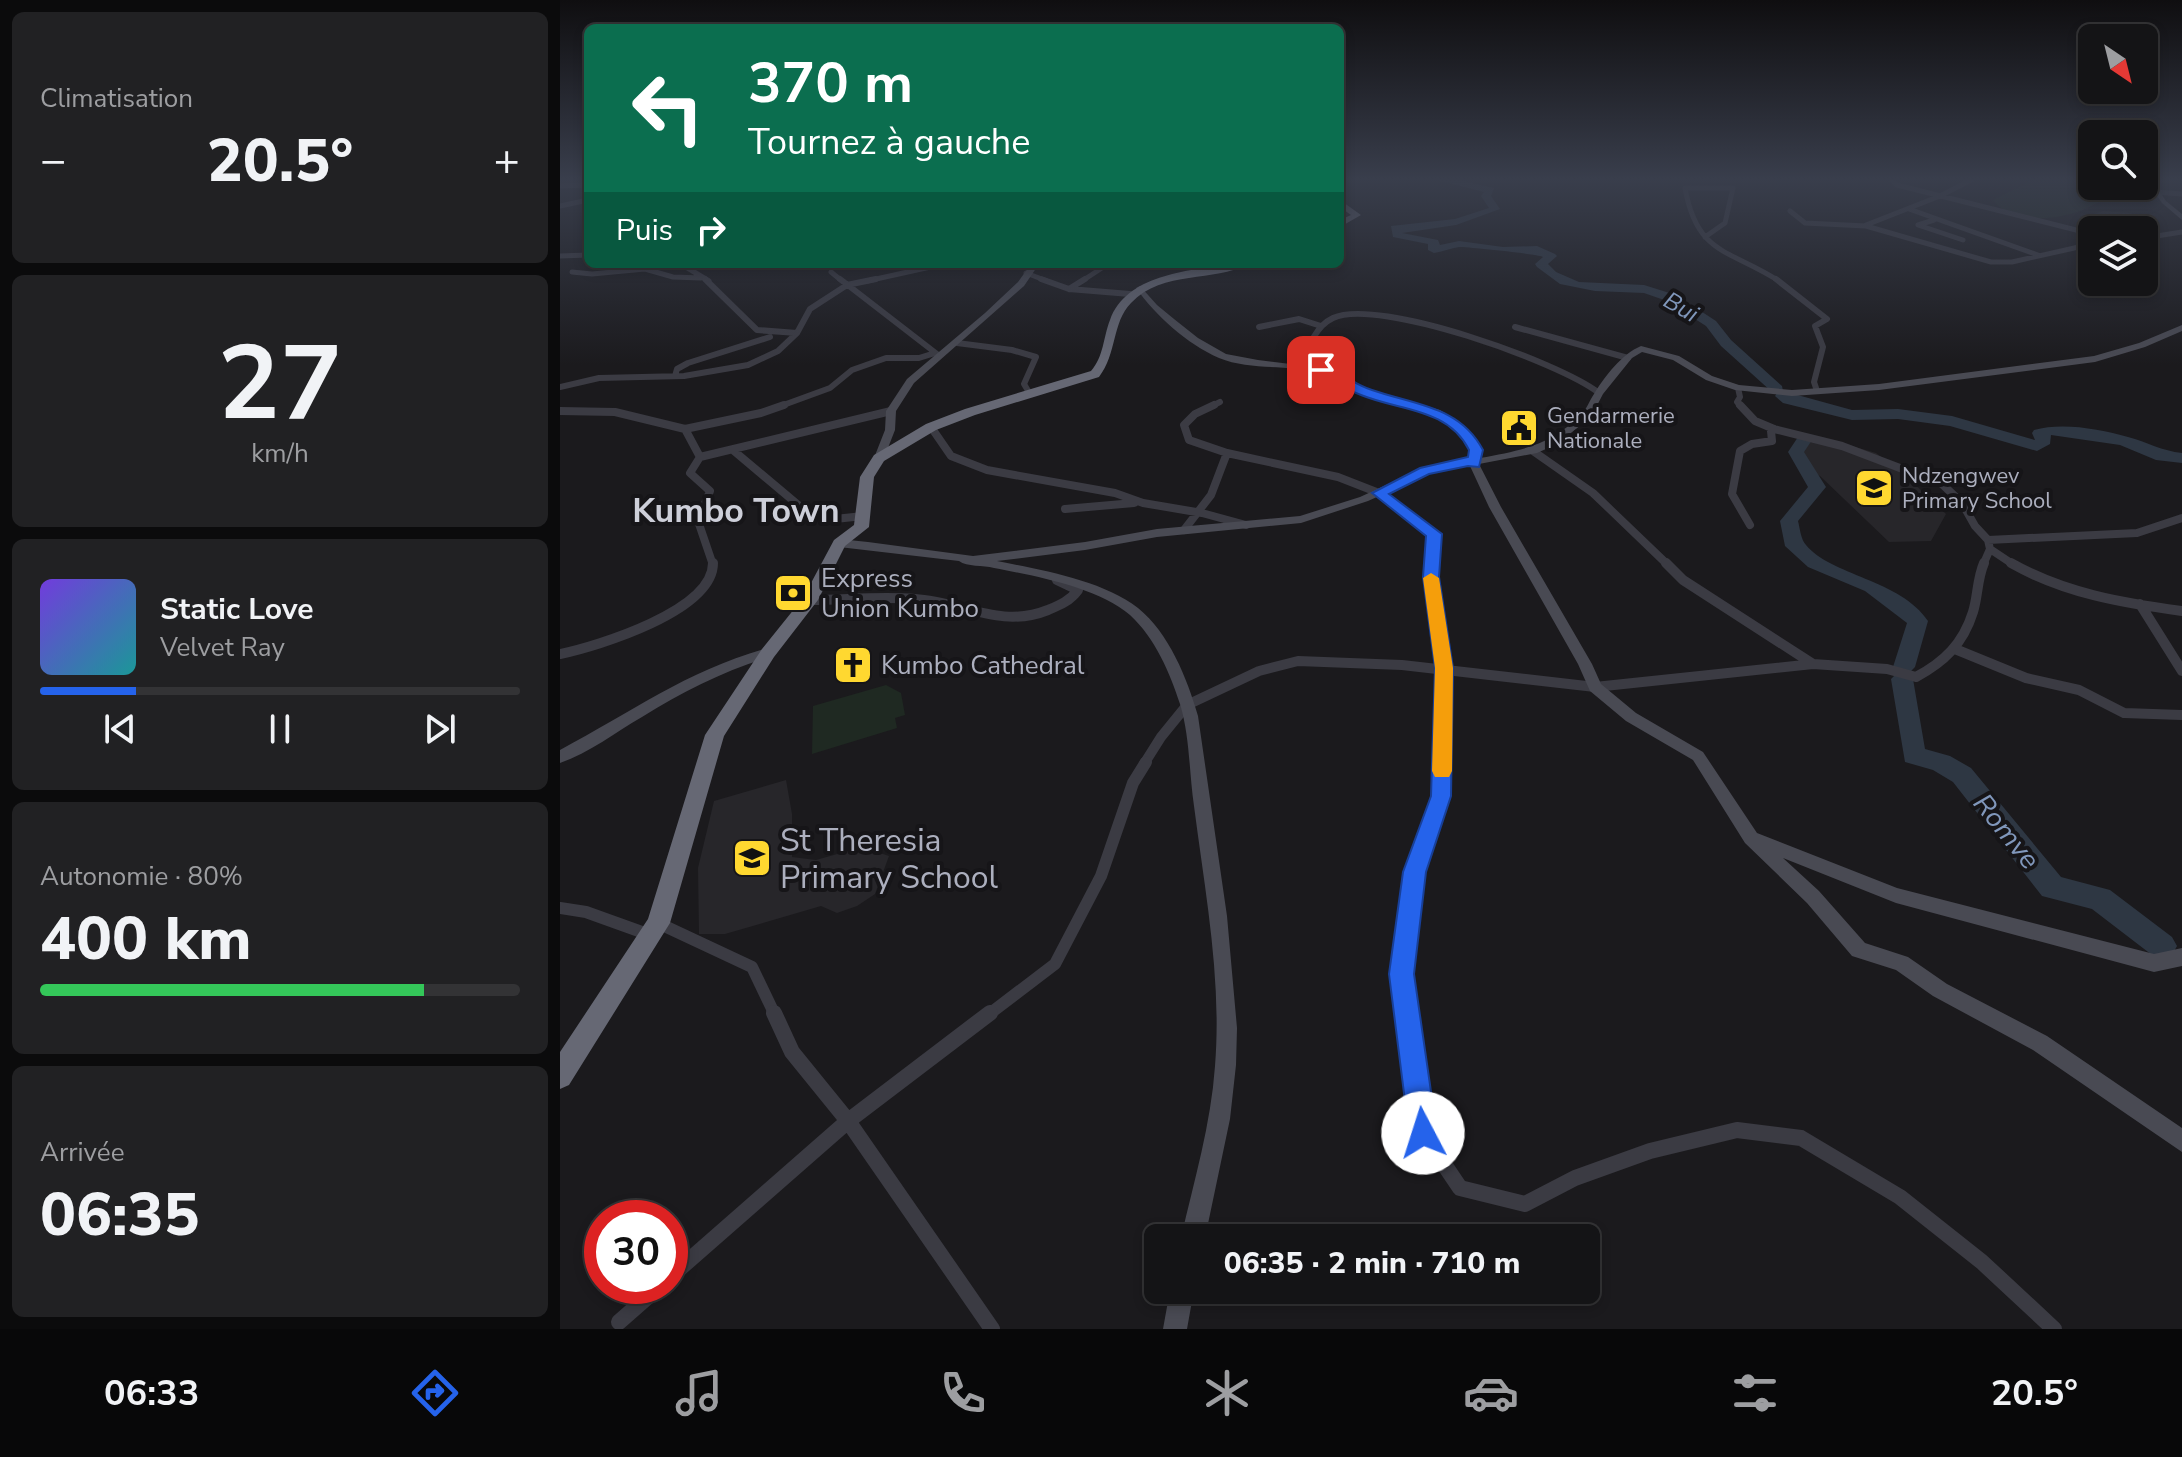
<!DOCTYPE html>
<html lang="fr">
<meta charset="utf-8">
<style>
body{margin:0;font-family:"Nunito Sans",sans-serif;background:#212123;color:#f1f3f6;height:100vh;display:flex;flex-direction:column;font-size:30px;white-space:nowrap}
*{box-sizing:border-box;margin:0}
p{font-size:26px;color:#9d9ea1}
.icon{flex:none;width:44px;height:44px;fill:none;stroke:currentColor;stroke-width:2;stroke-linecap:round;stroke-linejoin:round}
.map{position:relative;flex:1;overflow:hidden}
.panel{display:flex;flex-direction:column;gap:12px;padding:12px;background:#0b0b0c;width:560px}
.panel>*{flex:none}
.hud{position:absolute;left:24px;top:24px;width:760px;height:244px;border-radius:12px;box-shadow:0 4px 12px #0003,0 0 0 2px #333335;background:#0b6e4f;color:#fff;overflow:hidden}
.needle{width:52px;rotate:145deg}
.buttons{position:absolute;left:1518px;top:24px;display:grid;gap:16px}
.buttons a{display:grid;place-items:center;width:80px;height:80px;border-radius:12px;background:#141416;box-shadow:0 4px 12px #0003,0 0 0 2px #333335;font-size:40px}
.speed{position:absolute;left:24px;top:1200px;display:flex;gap:16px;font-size:40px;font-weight:700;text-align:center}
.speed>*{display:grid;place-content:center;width:104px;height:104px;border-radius:50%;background:#141416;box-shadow:0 4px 12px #0003,0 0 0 2px #333335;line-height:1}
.speed .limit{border:12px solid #d22;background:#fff;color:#111}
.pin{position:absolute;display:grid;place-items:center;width:68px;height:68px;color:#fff;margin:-34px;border-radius:16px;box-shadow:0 4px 12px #0006}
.me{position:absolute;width:88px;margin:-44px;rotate:355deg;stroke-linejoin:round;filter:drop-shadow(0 0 6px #0008)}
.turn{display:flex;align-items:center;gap:28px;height:168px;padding:0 32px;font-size:36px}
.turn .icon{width:104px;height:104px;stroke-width:2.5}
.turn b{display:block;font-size:56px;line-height:68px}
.then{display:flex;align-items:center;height:76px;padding:0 32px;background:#0003;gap:16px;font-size:30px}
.big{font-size:60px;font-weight:800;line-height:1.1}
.panel .widget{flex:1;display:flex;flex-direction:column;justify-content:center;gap:12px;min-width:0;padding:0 28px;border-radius:12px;background:#212123}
.panel .dial{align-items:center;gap:0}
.dial b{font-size:104px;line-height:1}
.song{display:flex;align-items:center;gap:24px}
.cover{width:96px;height:96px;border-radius:12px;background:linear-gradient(135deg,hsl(260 70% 55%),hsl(180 70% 35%))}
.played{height:8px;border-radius:4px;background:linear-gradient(90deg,#2563eb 20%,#333335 20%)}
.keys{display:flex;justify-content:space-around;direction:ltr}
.heat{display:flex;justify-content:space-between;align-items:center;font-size:44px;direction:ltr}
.charge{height:12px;border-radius:6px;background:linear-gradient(90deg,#34c759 80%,#333335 0)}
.trip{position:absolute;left:584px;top:1224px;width:456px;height:80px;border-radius:12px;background:#141416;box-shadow:0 4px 12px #0003,0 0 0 2px #333335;font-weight:800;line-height:80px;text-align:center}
.menu{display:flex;height:128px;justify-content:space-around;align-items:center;background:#080809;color:#9d9ea1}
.menu .icon{width:56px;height:56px}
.menu .active{color:#2563eb}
.menu b{font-size:36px;color:#f1f3f6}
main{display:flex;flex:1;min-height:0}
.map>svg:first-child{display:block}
</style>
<main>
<section class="panel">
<div class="widget"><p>Climatisation</p>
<div class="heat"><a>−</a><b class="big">20.5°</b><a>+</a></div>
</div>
<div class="widget dial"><b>27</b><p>km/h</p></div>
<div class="widget">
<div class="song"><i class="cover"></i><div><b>Static Love</b><p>Velvet Ray</p></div></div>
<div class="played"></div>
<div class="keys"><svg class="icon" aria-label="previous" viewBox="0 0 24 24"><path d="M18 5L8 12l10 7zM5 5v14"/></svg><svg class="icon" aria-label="pause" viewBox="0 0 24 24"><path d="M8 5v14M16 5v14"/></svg><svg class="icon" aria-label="next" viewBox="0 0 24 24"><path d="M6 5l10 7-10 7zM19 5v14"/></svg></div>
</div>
<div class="widget"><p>Autonomie · 80%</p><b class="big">400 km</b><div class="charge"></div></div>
<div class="widget"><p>Arrivée</p><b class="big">06:35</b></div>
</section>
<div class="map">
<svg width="1622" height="1329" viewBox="0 0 1622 1329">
<rect width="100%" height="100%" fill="#1b1a1d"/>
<!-- built -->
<path fill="#27262a" d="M1543,211l27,2 22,9 -32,8 -28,2 -15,-7 3,-6z
M1246,438l29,3 41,12 28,21 42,40 -15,27 -42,1 -69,-66 -20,-11 -4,-13z
M226,780l6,34v43l24,3 46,-13 27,9 -14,38 -18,12 -20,7 -16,-7 -96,28h-26l-1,-66 16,-67z"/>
<!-- green -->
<path fill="#1f2922" d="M1475,179c23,0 57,-3 73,16 -25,23 -91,36 -115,5z
M326,685l15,8 4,22 -10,3 2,10 -85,26 1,-48z"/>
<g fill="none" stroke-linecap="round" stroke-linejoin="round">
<!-- river -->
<path fill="#2e3743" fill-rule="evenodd" d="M873,179h21l40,9 -3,8 9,13 -44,16 -54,8 36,7 2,5 19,-4 44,6 34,-1 18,8 2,2 -9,8 8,8 23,10 65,3 32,10 40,26 15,19 51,46 1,5 69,19 46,-1 54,7 83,24 -3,-7 2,-3c28,-8 66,-1 94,7 19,5 34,14 54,16v10l-26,-3 -36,-15 -69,-10 -1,9 -13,7 -87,-25 -52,-7 -46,1 -69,-17 -8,-7 2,-3 -5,-1 -51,-46 -15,-20 -39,-25 -23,-8 -49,-2 -35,-7 -23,-17 -2,-3 8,-7c-4,-3 -75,-10 -84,-10 -8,1 -17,5 -25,6l-6,-3v-6l-35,-7 -2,-11 64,-7 34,-11 -8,-12 3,-4z
M1244,435l8,5 -8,12 22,35 -28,34c2,8 3,19 8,24 24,30 95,35 122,76l-13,46 -6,6 4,6 12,70 25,7 21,12 90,109 49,13 62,47 5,9 -5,9 -10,4 -10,-4 -60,-46 -50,-13 -89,-114 -20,-12 -28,-8 -14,-83 6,-6 -4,-6 14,-44 -42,-32 -57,-24 -23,-21 -5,-25 28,-34 -20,-35 10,-15z"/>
<!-- street-far5 -->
<path stroke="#3b3b43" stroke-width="5" d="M1331,179l6,6 195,49
M0,186l28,-1
M1596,192l26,2
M0,206l28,-6
M1349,209l129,46
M1230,211l15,12 61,3 125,36h21l80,-18
M1374,220l-16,5 45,15
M1306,225l74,-29 33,-17
M1145,237l20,-14 8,-35h-48c12,67 44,61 94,93
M1584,238l38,-6
M0,256l28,-1
M121,264l28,17
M12,272l20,2 53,-5 28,8 28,1
M271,272l11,9
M466,273l21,8
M307,281l77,-17
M522,281l26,-17"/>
<!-- street-far4 -->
<path stroke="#3b3b43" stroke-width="6" d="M145,279l52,51 40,3
M280,279l97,75
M481,279l28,10 61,5
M1216,279l51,40 -12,7 8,21 -9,35 3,9
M509,289l16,-10
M699,327l40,-8 22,7
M955,327l113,31
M397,343l55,7 24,7 -12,27 6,10
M741,368c7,-19 13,-41 32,-50 45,-21 226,44 266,75
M115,376l2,-7 11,-6 82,-26
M0,387l39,-9 85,-2 64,-11 30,-14 19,-18 13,-24 37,-24 29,-6
M1178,388l2,9 -3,5 4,5
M218,407l52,-19 22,-18 34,-12h33l16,-5
M650,407l10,-5"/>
<!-- street-far3 -->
<path stroke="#3b3b43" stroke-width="8" d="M654,405l-19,9 -11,11 5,15 38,13 111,24 41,16 55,41 -2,31
M1180,405l15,16 19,8 68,17 100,38 20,19 13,23 13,14 2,9 24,16
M0,411l55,1 70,17 15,28
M371,427l20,29 36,14 128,23 28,10 59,10 44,12
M125,429l76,-16 23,-8
M174,451l75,63 26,5 28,-3
M973,451l60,42 75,72
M505,509l69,-6
M1190,525l-18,-31 8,-43 12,-7 20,-3 -1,-10 3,-2
M624,530l27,-35 16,-42
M1428,540l149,-7 45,-15
M153,565l-15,-44 12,-30 -20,-18 10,-16 191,-46
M1423,565l7,-16"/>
<!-- street-far2 -->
<path stroke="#3b3b43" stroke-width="10" d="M872,563l-1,14 13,91 -2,96
M1106,563l17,17 130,84
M1451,563c53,30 111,40 171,48
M250,600c35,0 70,-4 105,-1 47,3 86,30 133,11 12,-5 22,-9 30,-20l-21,-10
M1580,604l42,67
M1395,649l71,29 53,12 45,23 58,2
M0,654c38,-8 153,-43 153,-91
M584,764l17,-27 26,-32 72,-34 39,-10 104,4 193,22 218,-23 74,5 29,8c28,-15 47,-33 57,-65 5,-16 4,-33 11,-49"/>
<!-- street-far1 -->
<path stroke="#3b3b43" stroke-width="12" d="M0,908l26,4 64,23
M98,923l94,44 23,48
M428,1015l67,-51 46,-88 32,-93 13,-21
M847,1015l-6,-41 14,-102 26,-76 1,-34"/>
<!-- street -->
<path stroke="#3b3b43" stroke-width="16" d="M214,1013l18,39 56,69 144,208
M847,1013l16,120 37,55 65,16 50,-26 75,-27 87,-21 64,8 99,59 82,65 72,67
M110,1277l178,-156 142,-108
M59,1322l41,-36"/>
<!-- secondary -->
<path fill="#494a53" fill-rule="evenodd" d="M1585,179h6l15,22 16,13v6l-20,-17z
M471,264h8l-15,22 -110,97 -18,28 -1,19 -11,28 -1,2h-8l-1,-2 11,-28 1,-19 21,-32 78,-66 33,-31z
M580,286l17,19 17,14 24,19 28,16 32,6 66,8 27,10 15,12 74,20 21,13 12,12 8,15 -1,8c42,-8 69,-12 101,-43 6,-6 8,-14 13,-21 11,-18 28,-40 47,-48l38,10 33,20 27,9 53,5 87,-6 215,-28 45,-13 43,-18v6l-37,16 -50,15 -216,28 -87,6 -57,-6 -29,-10 -33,-20 -31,-8 -10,6 -29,36 -12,23 -34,27 -20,9 -58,11 22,43 91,157 9,20 35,29 67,39 54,81 140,55 257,66 28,-6v18l-28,6 -258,-69 -113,-45 36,33 46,52 43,14 39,27 100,52 135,92v24l-149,-102 -100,-54 -37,-26 -44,-14 -45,-53 -62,-60 -52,-83 -67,-39 -36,-30 -12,-27 -89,-157 -19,-41 -42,8 -60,27 -67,22 -144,14 -72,13 -88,11c44,9 105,19 141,47 31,25 49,70 60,108l29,200 10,112 -1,37 -6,54 -25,119h-24c13,-57 30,-114 34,-172 7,-87 -10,-174 -21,-260 -5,-34 -4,-69 -14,-102 -10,-31 -25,-66 -50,-89 -33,-28 -95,-39 -136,-47 -11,-3 -27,-1 -35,-7l-120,-14 -6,-4 6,-4 29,3 105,14 112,-14 72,-13 143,-13 60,-19 61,-28 48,-9c7,-44 -75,-55 -105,-65 -8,-2 -12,-9 -20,-13 -6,-4 -15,-7 -23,-9 -32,-9 -70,-2 -102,-15 -32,-14 -63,-42 -83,-70z
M208,648l5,2 2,3 -2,3c-48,14 -89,35 -131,61 -26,15 -53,36 -82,46v-13c72,-38 128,-80 208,-102z
M610,1290h24l-7,39h-24z"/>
<!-- highway -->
<path fill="#666874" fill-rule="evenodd" d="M780,200l21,15 -21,12v-7l11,-5 -11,-8z
M667,264h20c-32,19 -84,5 -116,39 -19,19 -14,51 -32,74l-124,38 -39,15 -52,31 -10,16 -5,50 -24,19 -27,54 -44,57 -50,79 -54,187 -101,162 -9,4v-37l88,-133 57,-184 57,-86 41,-51 31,-58 20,-15 6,-48 14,-22 52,-31 39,-15 126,-38c13,-15 12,-33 19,-51 16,-45 77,-49 117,-56z"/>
</g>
<!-- sky -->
<linearGradient id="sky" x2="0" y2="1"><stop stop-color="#0f0e10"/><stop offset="0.49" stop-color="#393e4c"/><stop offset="1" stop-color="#393e4c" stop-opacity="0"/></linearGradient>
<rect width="1622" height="365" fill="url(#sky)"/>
<!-- route -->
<path fill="#2563eb" stroke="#184099" stroke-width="2" d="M761,366c20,6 34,19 51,24 43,15 88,16 111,60l-4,17 -11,-1 -39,8 -40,20 53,40 -3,43 14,91 -2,128 -25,76 -12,102 23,159 -5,10 -9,4 -10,-4 -4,-10 -20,-159 14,-102 28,-76 4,-128 -12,-91 3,-41 -54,-43 48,-25 48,-11 1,-7c-21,-42 -69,-39 -108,-55 -14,-5 -28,-16 -44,-23l-2,-2z"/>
<!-- slow -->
<path fill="#f59e0b" d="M871,573l8,5 14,90 -1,103 -3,6h-14l-3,-6 3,-103 -12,-90z"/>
<!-- icons -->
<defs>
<symbol id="civic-square" viewBox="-11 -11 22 22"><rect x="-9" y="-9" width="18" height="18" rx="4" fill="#ffd830" stroke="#161518"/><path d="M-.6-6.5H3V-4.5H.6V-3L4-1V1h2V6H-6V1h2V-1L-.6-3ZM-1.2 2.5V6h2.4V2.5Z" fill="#111"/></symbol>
<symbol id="school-square" viewBox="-11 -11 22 22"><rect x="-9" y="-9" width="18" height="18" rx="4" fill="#ffd830" stroke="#161518"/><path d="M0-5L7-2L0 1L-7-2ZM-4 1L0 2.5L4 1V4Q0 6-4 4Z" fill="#111"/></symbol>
<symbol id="bank-square" viewBox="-11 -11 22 22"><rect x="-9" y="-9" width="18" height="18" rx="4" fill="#ffd830" stroke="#161518"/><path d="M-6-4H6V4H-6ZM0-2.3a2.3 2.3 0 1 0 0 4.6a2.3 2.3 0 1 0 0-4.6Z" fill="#111"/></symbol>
<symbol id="church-square" viewBox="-11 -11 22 22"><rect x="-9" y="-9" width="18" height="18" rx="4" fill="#ffd830" stroke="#161518"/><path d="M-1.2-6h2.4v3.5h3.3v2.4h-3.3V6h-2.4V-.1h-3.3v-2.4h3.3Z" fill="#111"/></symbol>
</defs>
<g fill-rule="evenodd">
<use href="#civic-square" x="937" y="406" width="44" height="44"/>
<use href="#school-square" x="1292" y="466" width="44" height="44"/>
<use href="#bank-square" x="211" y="571" width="44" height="44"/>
<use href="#church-square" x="271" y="643" width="44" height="44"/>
<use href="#school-square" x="170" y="836" width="44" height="44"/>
</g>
<g text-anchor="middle" stroke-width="8" stroke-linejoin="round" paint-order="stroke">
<!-- far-poi labels -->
<g font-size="22" fill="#acafbe" stroke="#161518" text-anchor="start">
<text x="987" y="423">Gendarmerie<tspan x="987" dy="25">Nationale</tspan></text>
<text x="1342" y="483">Ndzengwev<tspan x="1342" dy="25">Primary School</tspan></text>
</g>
<!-- far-water labels -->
<g font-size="24" font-style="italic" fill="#8097bb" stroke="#161518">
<text transform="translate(1121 307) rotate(30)" y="8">Bui</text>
</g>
<!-- poi labels -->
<g font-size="26" fill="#acafbe" stroke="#161518" text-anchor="start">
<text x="261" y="587">Express<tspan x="261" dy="30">Union Kumbo</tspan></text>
<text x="321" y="674">Kumbo Cathedral</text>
</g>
<!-- water labels -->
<g font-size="28" font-style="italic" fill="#8097bb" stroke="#161518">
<text transform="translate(1447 831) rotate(51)" y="10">Romve</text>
</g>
<!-- near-poi labels -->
<g font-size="32" fill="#acafbe" stroke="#161518" text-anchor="start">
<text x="220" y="851">St Theresia<tspan x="220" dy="37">Primary School</tspan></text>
</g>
<!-- district labels -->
<g font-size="34" font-weight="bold" fill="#cdcfd9" stroke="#161518">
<text x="176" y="522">Kumbo Town</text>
</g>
</g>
</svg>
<div class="buttons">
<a><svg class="needle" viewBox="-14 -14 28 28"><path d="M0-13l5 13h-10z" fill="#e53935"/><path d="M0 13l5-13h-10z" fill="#9d9ea1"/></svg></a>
<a><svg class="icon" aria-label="search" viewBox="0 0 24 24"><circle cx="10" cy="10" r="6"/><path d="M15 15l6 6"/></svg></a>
<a><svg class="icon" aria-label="layers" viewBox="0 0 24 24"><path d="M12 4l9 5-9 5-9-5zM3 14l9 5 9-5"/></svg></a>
</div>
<div class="speed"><div class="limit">30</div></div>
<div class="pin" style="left:761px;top:370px;background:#d93025"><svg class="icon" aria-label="arrive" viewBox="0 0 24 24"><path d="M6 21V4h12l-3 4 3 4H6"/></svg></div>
<svg class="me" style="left:863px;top:1133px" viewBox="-20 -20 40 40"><circle r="19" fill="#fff"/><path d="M0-13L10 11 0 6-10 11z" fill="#2563eb"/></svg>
<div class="trip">06:35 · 2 min · 710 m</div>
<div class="hud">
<div class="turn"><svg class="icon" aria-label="left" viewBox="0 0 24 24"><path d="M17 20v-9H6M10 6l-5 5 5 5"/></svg><div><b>370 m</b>Tournez à gauche</div></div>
<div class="then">Puis<svg class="icon" aria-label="right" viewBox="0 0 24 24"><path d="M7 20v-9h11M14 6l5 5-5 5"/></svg></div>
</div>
</div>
</main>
<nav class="menu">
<b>06:33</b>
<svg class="icon active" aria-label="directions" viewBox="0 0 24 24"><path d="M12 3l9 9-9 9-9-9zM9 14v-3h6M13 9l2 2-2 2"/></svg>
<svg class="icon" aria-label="music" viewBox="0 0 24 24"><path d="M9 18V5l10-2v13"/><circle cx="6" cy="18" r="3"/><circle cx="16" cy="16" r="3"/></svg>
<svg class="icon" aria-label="phone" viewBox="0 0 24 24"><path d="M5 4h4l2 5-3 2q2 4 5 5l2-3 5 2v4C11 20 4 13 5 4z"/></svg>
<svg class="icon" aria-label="climate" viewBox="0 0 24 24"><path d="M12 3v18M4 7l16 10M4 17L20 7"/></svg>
<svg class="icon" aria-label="car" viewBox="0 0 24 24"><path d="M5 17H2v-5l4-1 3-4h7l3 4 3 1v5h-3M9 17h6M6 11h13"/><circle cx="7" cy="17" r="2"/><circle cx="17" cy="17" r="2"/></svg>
<svg class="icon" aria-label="filters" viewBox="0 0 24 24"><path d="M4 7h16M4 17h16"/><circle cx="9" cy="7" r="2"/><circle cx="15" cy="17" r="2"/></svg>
<b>20.5°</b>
</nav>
